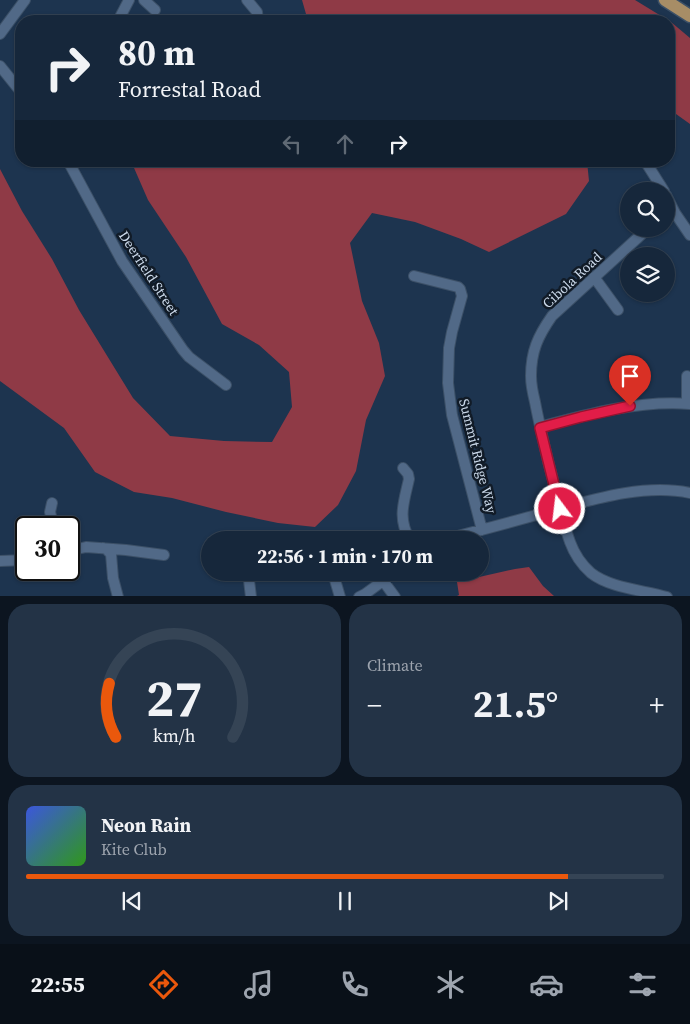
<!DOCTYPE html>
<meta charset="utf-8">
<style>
body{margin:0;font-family:"Source Serif 4",serif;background:#233346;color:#f1f3f6;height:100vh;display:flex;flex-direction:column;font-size:19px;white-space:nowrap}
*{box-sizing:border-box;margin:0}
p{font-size:16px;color:#9ea5af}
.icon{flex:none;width:28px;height:28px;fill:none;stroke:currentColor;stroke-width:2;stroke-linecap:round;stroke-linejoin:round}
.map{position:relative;height:596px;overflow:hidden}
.side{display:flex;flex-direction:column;gap:8px;padding:8px;background:#0c1520;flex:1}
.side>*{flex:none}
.banner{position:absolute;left:15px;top:15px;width:660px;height:152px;border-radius:20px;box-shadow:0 1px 4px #0004,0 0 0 1px #354455;background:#16273b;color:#f1f3f6;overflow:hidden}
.buttons{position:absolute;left:620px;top:182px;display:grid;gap:10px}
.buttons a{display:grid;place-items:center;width:55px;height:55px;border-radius:50%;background:#16273b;box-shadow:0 1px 4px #0004,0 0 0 1px #354455;font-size:25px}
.speed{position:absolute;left:15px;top:516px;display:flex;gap:10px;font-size:25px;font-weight:700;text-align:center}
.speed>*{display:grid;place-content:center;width:65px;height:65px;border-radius:50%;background:#16273b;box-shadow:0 1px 4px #0004,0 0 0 1px #354455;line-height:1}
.speed .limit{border:2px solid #111;border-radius:8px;background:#fff;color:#111}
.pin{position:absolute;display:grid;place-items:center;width:42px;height:42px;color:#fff;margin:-51px -21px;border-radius:50% 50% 50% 0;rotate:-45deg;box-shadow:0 0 5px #0007}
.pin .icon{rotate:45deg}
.me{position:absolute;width:55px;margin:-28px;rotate:345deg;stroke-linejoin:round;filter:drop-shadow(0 0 4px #0008)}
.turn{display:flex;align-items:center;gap:18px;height:105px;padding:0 20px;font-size:22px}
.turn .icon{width:65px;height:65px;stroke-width:2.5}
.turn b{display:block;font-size:35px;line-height:42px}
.lanes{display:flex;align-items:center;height:48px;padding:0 20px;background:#0003;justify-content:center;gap:25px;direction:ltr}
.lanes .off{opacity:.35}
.big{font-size:38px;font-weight:700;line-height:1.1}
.side .widget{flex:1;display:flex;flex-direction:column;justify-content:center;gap:8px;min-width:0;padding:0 18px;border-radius:20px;background:#233346}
.side .dial{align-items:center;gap:0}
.dial svg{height:130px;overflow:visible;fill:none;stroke:#354455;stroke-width:7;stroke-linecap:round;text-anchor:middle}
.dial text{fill:#f1f3f6;stroke:none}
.song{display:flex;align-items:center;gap:15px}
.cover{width:60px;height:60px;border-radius:8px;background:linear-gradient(135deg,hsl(230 70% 55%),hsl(110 70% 35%))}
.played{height:5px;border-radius:2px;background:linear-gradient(90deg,#ea580c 85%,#354455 85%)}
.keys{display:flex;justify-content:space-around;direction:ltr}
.heat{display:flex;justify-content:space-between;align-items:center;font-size:28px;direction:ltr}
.side .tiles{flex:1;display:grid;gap:8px;grid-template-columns:1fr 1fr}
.widget:last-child{grid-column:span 2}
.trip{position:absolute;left:201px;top:531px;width:288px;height:50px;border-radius:25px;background:#16273b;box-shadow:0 1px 4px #0004,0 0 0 1px #354455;font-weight:700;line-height:50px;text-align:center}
.dock{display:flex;height:80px;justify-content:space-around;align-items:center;background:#091018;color:#9ea5af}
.dock .icon{width:35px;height:35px}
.dock .active{color:#ea580c}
.dock b{font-size:22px;color:#f1f3f6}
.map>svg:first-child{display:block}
</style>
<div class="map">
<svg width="690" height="597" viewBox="0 0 690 597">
<rect width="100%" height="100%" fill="#1d344f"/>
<!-- green -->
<path fill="#8f3a46" d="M302,0h333l36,22 19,16v86l-21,-15v-88h-361z
M131,161h456l2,20 -23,33 -77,38 -28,-13 -46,-17 -43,-9 -22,30 12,58 17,42 6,33 -19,44 -10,51 -18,34 -23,22 -37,-4 -52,-11 -54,-14 -38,-6 -39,-20 -31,-44 -64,-47v-212l22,42 30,48 27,51 54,88 37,38 54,5 48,1 20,-35 -3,-35 -30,-27 -37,-21 -36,-67 -38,-57z
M529,567l14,19 11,10h-97l2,-1 -2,-13 58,-13z"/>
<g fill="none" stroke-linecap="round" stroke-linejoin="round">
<defs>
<path id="minor" d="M144,0l11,10
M247,0l10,12 1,9
M118,21l11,-21
M0,34l25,-34
M0,66l21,26
M68,161l54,100 61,89 6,7 37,28
M645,161l19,30
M666,195l9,18 15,22
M650,229l-7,4 -91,83c-14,20 -21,35 -21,60 0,8 2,18 4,26 4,21 9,42 14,63 7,25 12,52 21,77 4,11 12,23 21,31 19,15 52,17 76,24
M414,276l44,11 2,2 2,7 -10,36 -3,16 -1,35 4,32 30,115
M594,277l24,33
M687,376v27
M540,427c48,-13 99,-27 150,-23
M403,468l5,6 1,5c-5,23 -12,39 1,61
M52,503l-2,9 4,16
M443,540c34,-9 69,-18 104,-28 44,-12 97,-29 143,-19
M103,548l3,1 5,5 2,24 5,19
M69,551l17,-4 40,3 38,5
M0,561l26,-1
M248,572l3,25
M333,573l7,24
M384,582l11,15
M359,597l6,-3 30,-22"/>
<path id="major" d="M665,0l25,16"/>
</defs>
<!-- minor casing -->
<use href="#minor" stroke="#3c5067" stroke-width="12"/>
<!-- major casing -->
<use href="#major" stroke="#3c5067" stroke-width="15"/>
<!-- minor -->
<use href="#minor" stroke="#516987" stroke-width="10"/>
<!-- major -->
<use href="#major" stroke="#a78d66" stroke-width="12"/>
</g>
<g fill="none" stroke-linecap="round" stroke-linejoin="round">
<defs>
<path id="route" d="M560,509l-20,-81 41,-11 49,-11"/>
</defs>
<!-- route casing -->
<use href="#route" stroke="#92132f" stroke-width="12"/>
<!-- route -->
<use href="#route" stroke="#e11d48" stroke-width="9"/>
</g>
<g text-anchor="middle" stroke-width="5" stroke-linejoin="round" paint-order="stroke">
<!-- street labels -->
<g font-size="14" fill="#cbd9ea" stroke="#111b27">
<text transform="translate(149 273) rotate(57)" y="5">Deerfield Street</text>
<text transform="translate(572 280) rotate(-43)" y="5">Cibola Road</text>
<text transform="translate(478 456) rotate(76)" y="5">Summit Ridge Way</text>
</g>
</g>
</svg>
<div class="buttons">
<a><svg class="icon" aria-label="search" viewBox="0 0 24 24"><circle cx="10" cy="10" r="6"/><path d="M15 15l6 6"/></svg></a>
<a><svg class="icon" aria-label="layers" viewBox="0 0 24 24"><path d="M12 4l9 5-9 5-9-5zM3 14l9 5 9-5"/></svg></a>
</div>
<div class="speed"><div class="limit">30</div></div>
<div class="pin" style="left:630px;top:406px;background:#d93025"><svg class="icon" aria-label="arrive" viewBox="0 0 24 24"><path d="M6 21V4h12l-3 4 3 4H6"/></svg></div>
<svg class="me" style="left:560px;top:509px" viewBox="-20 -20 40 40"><circle r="17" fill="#e11d48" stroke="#fff" stroke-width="3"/><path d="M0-11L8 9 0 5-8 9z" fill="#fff"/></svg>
<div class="trip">22:56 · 1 min · 170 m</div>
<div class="banner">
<div class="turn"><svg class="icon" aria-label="right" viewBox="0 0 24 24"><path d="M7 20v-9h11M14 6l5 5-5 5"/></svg><div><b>80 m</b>Forrestal Road</div></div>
<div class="lanes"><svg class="icon off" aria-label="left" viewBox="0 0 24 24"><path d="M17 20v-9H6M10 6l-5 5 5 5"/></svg><svg class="icon off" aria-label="ahead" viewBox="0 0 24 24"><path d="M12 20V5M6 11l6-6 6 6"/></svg><svg class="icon" aria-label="right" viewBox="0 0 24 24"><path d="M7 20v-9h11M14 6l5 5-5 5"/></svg></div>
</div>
</div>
<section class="side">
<div class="tiles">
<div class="widget dial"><svg viewBox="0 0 100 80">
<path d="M14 69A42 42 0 1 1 86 69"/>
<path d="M14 69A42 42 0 0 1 10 36" stroke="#ea580c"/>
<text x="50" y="56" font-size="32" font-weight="700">27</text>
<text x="50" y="72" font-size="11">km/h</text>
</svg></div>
<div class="widget"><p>Climate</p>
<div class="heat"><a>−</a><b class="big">21.5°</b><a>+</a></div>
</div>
<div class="widget">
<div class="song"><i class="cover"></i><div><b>Neon Rain</b><p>Kite Club</p></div></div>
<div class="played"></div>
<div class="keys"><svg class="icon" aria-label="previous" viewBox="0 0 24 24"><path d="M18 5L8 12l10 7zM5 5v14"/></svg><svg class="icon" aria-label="pause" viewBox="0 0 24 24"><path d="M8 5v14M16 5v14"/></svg><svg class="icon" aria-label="next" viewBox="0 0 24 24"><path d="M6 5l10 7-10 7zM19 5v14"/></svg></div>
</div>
</div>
</section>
<nav class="dock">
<b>22:55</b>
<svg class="icon active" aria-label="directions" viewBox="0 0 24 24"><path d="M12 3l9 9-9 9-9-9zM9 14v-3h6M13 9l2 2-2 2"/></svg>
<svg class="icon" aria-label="music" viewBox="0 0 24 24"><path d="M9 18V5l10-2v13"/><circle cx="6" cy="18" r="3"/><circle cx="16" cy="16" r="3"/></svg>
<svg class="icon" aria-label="phone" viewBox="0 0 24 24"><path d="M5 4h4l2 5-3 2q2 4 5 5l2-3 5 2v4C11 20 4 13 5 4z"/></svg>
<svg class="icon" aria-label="climate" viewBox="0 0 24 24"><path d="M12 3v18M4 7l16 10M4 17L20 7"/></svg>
<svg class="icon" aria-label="car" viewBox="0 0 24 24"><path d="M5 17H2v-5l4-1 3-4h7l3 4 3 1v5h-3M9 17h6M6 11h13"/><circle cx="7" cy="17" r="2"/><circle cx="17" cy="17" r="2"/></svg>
<svg class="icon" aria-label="filters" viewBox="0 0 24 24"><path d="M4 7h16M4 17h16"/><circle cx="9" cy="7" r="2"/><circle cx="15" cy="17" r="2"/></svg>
</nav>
